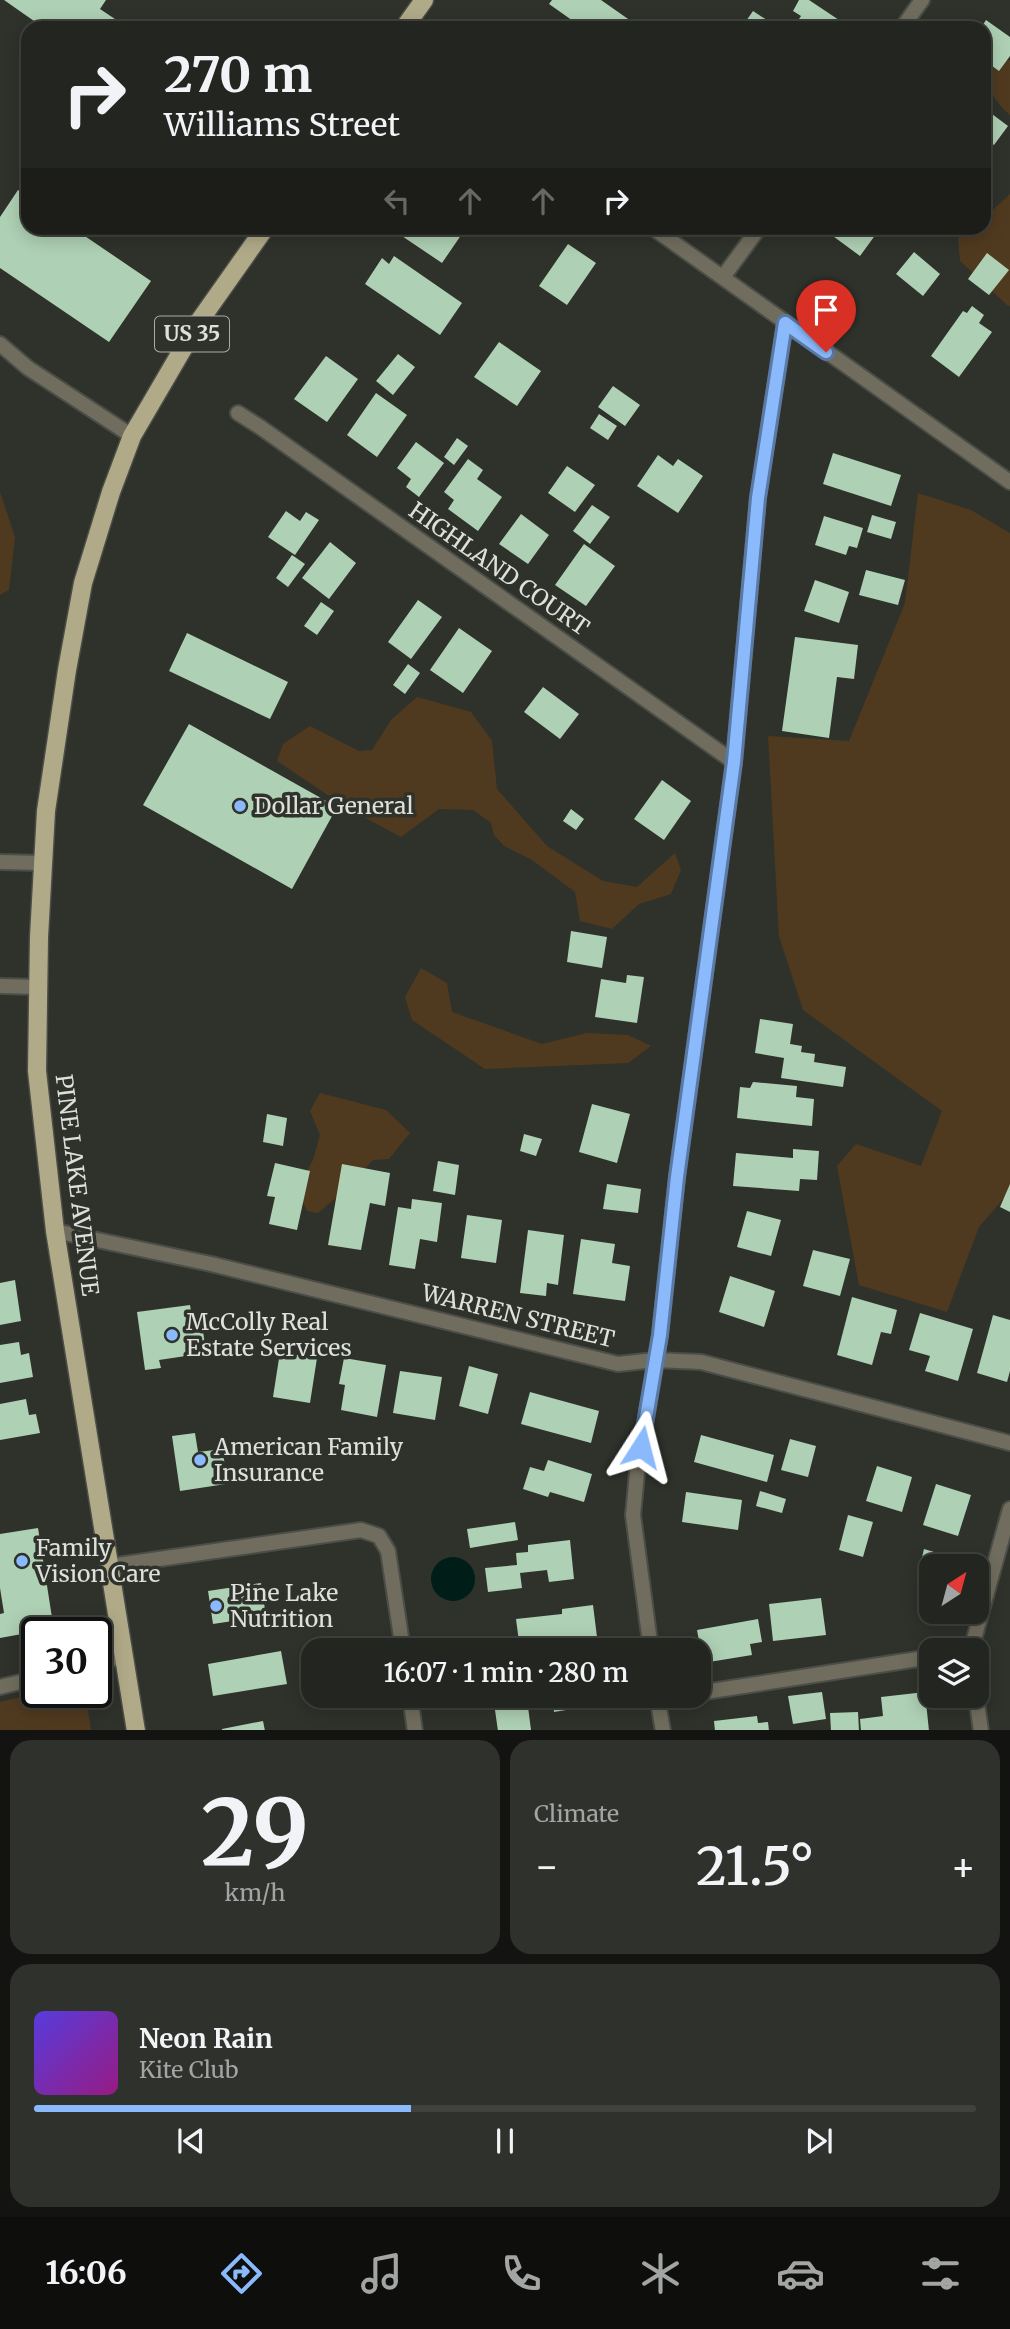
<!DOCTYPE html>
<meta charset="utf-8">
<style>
body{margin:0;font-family:Merriweather,serif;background:#2f312d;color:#f1f3f6;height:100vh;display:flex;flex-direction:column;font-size:26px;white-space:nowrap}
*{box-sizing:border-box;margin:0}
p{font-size:23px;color:#a3a5a5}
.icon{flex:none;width:38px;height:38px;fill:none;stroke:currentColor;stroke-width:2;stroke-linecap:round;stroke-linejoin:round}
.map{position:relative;height:1730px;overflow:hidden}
.details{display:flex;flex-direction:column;gap:10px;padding:10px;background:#131412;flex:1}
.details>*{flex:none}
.banner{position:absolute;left:21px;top:21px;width:970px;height:214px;border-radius:21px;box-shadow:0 4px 18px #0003,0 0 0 2px #40423e;background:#232520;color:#f1f3f6;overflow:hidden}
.needle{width:46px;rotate:36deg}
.controls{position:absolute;left:919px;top:1554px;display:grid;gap:14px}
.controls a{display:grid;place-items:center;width:70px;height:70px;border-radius:14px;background:#232520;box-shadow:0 4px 18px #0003,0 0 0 2px #40423e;font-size:35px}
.speed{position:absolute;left:21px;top:1617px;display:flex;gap:14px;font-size:35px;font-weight:700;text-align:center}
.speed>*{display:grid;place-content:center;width:91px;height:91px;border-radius:50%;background:#232520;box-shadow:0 4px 18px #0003,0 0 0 2px #40423e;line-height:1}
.speed .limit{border:4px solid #111;border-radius:10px;background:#fff;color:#111}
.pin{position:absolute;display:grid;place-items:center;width:60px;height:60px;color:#fff;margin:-72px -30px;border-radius:50% 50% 50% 0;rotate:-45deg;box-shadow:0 0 7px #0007}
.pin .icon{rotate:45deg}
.me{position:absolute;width:77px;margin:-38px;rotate:9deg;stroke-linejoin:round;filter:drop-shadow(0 0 5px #0008)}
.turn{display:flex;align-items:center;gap:24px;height:147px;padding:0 28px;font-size:32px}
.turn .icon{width:91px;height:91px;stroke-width:2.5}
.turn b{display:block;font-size:49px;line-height:60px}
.lanes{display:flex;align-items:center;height:66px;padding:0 28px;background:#0003;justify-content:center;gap:35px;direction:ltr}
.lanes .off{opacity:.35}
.big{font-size:52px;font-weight:600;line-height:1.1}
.details .card{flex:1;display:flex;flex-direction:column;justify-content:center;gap:10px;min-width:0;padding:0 24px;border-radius:21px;background:#2f312d}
.details .dial{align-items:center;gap:0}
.dial b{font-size:91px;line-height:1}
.song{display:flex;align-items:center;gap:21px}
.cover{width:84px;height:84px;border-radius:10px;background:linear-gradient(135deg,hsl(250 70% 55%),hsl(310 70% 35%))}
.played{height:7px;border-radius:4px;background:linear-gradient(90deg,#8bbafc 40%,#40423e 40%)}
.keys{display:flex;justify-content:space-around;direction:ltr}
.heat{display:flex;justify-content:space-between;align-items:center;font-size:38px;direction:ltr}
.details .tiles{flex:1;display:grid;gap:10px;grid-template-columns:1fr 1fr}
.card:last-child{grid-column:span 2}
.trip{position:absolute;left:301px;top:1638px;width:410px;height:70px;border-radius:21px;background:#232520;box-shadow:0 4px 18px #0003,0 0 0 2px #40423e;font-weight:600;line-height:70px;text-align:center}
.tabs{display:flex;height:112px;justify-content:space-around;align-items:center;background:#0e0f0d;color:#a3a5a5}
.tabs .icon{width:49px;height:49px}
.tabs .selected{color:#8bbafc}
.tabs b{font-size:32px;color:#f1f3f6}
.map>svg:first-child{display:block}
</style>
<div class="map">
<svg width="1010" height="1731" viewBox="0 0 1010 1731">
<rect width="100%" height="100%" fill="#2f312b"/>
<!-- green -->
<path fill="#503a1f" d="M1010,60v55c-16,-14 -26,-31 -26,-53z
M1010,194v112l-3,-1 -47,-44 -2,-23 13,-10h13v-10z
M0,492l15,45 -6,53 -9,5z
M918,493l53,17 39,23v658l-31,36 -32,85 -88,-27 -22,-119 19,-22 65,22 21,-55 -139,-101 -24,-74 -11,-200 81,5 56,-138z
M417,697l54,15 21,29 5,48 50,57 56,35 34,6 38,-34 6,17 -10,24 -32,10 -27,25 -32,-8 -5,-29 -43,-32 -28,-14 -10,-11 -3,-12 -18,-13 -34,-1 -38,28 -54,-29 -70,-47 6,-17 27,-18 49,25 13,-1 19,-30z
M421,968l26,15 5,29 90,32 45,-11 41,2 23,11 -23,17 -143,6 -73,-49 -7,-23z
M320,1093l66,17 24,23 -21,26 -16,1 -29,31 -26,22 -11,-2 -10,-22 16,-29 7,-25 -10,-24z
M41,1692h44l6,38h-91v-28z"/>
<!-- water -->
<path fill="#001d17" d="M431 1579a22 22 0 1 1 44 0a22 22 0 1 1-44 0Z"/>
<!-- building -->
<path fill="#aed0b4" d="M4,0h102l-6,9 15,10 -6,9h-65z
M552,0h49l30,21 -4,7h-44l-34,-24z
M799,0h10l39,26 -1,2h-47l-5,-3 6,-9 -8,-5z
M753,11l23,15 -1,2h-26l-5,-4z
M986,20l24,17v19l-11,15 -15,-11v-32h-3z
M984,108l24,18 -14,19 -10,-7z
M18,190l10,7v31h45l78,53 -42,61 -109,-74v-51z
M390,228h76l-24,35z
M822,228h54l3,2 -19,26z
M568,244l28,19 -29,42 -28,-19z
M914,252l26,22 -17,22 -27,-22z
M987,253l22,17 -20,25 -21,-16z
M394,256l68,47 -22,32 -75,-51 17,-26 7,6z
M972,306l12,9 -5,8 13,9 -33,45 -28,-21 32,-45 4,2z
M499,342l42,29 -24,35 -43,-29z
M398,354l17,13 -22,28 -17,-14z
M326,356l32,23 -31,43 -33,-23z
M613,386l27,19 -15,21 -27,-19z
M376,393l31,22 -30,42 -30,-22z
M599,414l18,12 -9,14 -18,-12z
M457,438l11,8 -14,19 -10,-8z
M416,442l28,21 -25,34 -13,-10 5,-8 -14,-11z
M833,453l68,22 -10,31 -68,-22z
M658,455l15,11 5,-7 25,17 -25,37 -41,-27z
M468,459l15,11 -6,9 25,18 -24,34 -30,-22 6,-9 -10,-8z
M567,466l28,19 -20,27 -27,-19z
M592,505l18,12 -20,27 -17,-13z
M286,511l14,10 6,-9 13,8 -24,35 -27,-18z
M521,514l28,21 -21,29 -29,-20z
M872,515l24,7 -5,17 -24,-7z
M824,516l39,12 -6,20 -8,-2 -3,9 -31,-10z
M330,542l26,21 -27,36 -27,-21z
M584,544l31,22 -29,40 -31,-21z
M292,555l13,9 -17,23 -12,-9z
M866,570l39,10 -7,25 -39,-10z
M815,580l34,12 -10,31 -35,-12z
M418,600l24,17 -31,42 -23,-17z
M321,602l13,9 -17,24 -13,-9z
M459,628l33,23 -29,42 -33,-23z
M187,633l101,49 -18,37 -101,-48z
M795,637l63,8 -4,34 -17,-2 -8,61 -47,-7z
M408,664l12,9 -15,21 -12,-9z
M543,687l36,27 -19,25 -36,-27z
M189,724l148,83 -45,82 -149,-84z
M662,780l29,21 -27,39 -30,-21z
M571,809l13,10 -8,11 -13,-9z
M571,931l36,6 -5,31 -35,-6z
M627,975l17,2 -7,46 -42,-6 6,-38 25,4z
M760,1019l33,5 -3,20 12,2 -1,6 14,2 -1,8 32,5 -3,20 -62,-9 3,-20 -29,-5z
M753,1082l44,4 -1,11 18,2 -2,27 -75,-8 3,-31 10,1z
M592,1104l38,10 -13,49 -38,-11z
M267,1114l20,4 -4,28 -20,-4z
M524,1134l18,5 -6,17 -16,-5z
M793,1149l26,2 -2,29 -17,-1 -1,12 -66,-5 3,-33 57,5z
M438,1161l21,4 -4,30 -22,-4z
M275,1163l35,8 -13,59 -28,-6 6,-27 -8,-1z
M342,1164l48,9 -5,33 -15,-3 -9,47 -33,-5z
M607,1184l34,5 -3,24 -35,-4z
M1010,1184v28l-10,-5z
M412,1199l30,4 -5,39 -17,-3 -5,30 -26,-4 9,-58 13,2z
M747,1211l34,9 -10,36 -34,-9z
M467,1215l35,5 -6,43 -35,-5z
M528,1230l36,5 -6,50 -11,-2 -1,13 -26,-3z
M581,1239l34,5 -3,19 18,3 -5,35 -52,-7z
M813,1250l37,9 -10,37 -37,-10z
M730,1276l45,15 -11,36 -45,-15z
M15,1280l6,41 -21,4v-42z
M852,1297l45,13 -6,24 -10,-2 -9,33 -35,-10z
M190,1305l2,12 9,-1 5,37 -47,7 2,8 -16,2 -8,-58z
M920,1313l53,16 -15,52 -33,-10 5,-15 -21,-6z
M993,1315l17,5v51l-3,11 -30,-9z
M19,1342l2,13 8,-2 4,24 -33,6v-38z
M280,1352l37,6 -7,45 -37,-6z
M344,1358l42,7 -9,52 -36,-7 4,-25 -6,-1z
M469,1366l29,8 -10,40 -29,-8z
M400,1371l42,6 -7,43 -42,-7z
M530,1392l69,19 -8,32 -70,-19z
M26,1399l3,16 7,-1 4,19 -40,7v-36z
M195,1433l3,19 25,-3 2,20 12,-1 2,14 -59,9 -8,-55z
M701,1435l73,20 -7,27 -73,-20z
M790,1439l26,7 -8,31 -27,-7z
M548,1460l44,14 -8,28 -34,-10 -2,5 -25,-8 7,-22 14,4z
M877,1466l35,11 -10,35 -36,-11z
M936,1484l35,11 -13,41 -35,-11z
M760,1491l26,8 -4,14 -26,-7z
M686,1492l56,8 -4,30 -56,-8z
M848,1515l25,7 -10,35 -24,-7z
M515,1522l3,18 -48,8 -3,-19z
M38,1528l15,96 -32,5 1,5 -22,4v-24l4,-1 -4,-25v-54z
M570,1540l4,39 -25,3 -2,-12 -27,3 2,15 -34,4 -3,-24 32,-3 -1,-12 12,-1v-7z
M924,1549l30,9 -3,8h-20v11l-13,-3z
M261,1583l5,33 -53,8 -5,-33z
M821,1598l5,37 -53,6 -4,-37z
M593,1605l5,40 -58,5 -2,-11 -19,3 -3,-23 46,-5v-5z
M758,1619l4,23 -12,2 2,11 -49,8 -6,-33z
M281,1651l6,33 -74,12 -5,-32z
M822,1692l4,27 -33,5 -5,-28z
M925,1692l4,39h-68l-1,-12 23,-3 -2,-19z
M552,1696h62l1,6 -61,10z
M527,1699l4,31 -33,1 -4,-28z
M858,1712l1,19h-28l-1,-18z
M757,1716l1,7 10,-1 1,9h-54l-1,-10z
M263,1721l2,10h-43v-2z"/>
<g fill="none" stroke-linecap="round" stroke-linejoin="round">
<defs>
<path id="lane" d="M0,862l43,1
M0,986l38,1
M110,1566l251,-36 18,6 9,15 15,99
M410,1696l5,35"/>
<path id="street" d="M902,28l20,-28
M653,228l357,254
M723,277l36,-49
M0,344l28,24 104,68
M238,413l22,14 474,335
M55,1231l156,33 407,100 37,-4 46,2 309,81
M651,1650l-18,-135 4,-42 23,-138 17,-158 57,-415 24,-265 27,-174
M971,1650l39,-141
M96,1663l28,-7
M0,1687l37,-9
M698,1693l233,-36
M657,1696l6,35
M976,1696l5,35
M658,1703l26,-7"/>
<path id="primary" d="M404,28l20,-28
M136,1731l-81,-500 -18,-160 2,-134 7,-126 21,-141 16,-87 28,-91 21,-56 66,-113 67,-95"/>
</defs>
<!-- lane casing -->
<use href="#lane" stroke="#4b4d47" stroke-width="18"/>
<!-- street casing -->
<use href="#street" stroke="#4b4d47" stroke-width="18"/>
<!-- primary casing -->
<use href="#primary" stroke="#4b4d47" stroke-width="21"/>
<!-- lane -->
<use href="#lane" stroke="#716d5e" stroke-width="14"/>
<!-- street -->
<use href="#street" stroke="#716d5e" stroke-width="14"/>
<!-- primary -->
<use href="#primary" stroke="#b1aa89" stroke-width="18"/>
</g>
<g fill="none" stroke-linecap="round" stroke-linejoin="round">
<defs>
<path id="route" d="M641,1447l19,-112 17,-158 57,-415 24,-264 27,-175 41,29"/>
</defs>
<!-- route casing -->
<use href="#route" stroke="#5a79a4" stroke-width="18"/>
<!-- route -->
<use href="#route" stroke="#8bbafc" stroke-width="12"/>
</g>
<!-- markers -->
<g fill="#8bbafc" stroke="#2f312b" stroke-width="2.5">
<circle cx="240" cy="806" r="7"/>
<circle cx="172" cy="1335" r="7"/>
<circle cx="200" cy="1460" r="7"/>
<circle cx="22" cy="1561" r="7"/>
<circle cx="216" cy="1606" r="7"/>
</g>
<g text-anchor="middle" stroke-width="7" stroke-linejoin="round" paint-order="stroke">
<!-- shield labels -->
<rect fill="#2f312b" stroke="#aaaca7" stroke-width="2" x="155" y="316.5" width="74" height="35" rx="5"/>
<g font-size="21" font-weight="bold" fill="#dee0dc">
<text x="192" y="341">US 35</text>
</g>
<!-- street labels -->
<g font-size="23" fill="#dee0dc" stroke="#2f312b">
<text transform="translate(499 569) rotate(35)" y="8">HIGHLAND COURT</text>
<text transform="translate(77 1185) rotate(83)" y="8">PINE LAKE AVENUE</text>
<text transform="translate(518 1316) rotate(14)" y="8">WARREN STREET</text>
</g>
<!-- poi labels -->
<g font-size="23" fill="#dee0dc" stroke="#2f312b" text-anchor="start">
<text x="254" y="814">Dollar General</text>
<text x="186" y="1330">McColly Real<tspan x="186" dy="26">Estate Services</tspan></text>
<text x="214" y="1455">American Family<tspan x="214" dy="26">Insurance</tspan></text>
<text x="36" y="1556">Family<tspan x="36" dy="26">Vision Care</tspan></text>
<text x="230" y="1601">Pine Lake<tspan x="230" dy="26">Nutrition</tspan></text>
</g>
</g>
</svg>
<div class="controls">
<a><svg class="needle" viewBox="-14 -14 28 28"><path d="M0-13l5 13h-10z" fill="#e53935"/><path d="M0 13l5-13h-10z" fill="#a3a5a5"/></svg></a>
<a><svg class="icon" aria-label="layers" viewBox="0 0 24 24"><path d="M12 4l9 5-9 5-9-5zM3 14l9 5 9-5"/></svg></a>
</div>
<div class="speed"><div class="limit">30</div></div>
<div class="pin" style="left:826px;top:352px;background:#d93025"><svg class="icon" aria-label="arrive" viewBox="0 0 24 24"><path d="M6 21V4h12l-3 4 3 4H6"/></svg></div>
<svg class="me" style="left:641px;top:1447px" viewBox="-20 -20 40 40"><path d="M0-17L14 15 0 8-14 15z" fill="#8bbafc" stroke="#fff" stroke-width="4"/></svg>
<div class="trip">16:07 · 1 min · 280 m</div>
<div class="banner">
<div class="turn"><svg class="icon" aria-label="right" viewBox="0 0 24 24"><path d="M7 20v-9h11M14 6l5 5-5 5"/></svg><div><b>270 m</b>Williams Street</div></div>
<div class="lanes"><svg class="icon off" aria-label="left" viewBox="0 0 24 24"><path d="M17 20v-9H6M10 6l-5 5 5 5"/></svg><svg class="icon off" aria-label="ahead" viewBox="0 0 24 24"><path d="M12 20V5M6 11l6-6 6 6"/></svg><svg class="icon off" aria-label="ahead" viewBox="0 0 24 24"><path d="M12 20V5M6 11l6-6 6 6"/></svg><svg class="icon" aria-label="right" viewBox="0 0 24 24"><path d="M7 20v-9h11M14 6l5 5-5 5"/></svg></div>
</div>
</div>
<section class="details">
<div class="tiles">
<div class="card dial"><b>29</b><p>km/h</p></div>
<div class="card"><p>Climate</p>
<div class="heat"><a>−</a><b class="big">21.5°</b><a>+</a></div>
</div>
<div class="card">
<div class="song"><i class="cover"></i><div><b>Neon Rain</b><p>Kite Club</p></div></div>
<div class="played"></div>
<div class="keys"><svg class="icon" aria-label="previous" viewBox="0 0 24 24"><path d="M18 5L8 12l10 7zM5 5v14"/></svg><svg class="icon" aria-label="pause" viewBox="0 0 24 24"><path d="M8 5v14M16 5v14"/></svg><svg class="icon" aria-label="next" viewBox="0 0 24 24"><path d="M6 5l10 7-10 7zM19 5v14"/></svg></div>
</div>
</div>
</section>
<nav class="tabs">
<b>16:06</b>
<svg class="icon selected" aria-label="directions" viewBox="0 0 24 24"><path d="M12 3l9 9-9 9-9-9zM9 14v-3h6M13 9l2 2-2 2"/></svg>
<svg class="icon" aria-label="music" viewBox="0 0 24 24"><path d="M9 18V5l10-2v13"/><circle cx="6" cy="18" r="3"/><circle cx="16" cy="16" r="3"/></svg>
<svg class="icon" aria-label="phone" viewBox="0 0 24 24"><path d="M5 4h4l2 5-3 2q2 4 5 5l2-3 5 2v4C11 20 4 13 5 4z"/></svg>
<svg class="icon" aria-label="climate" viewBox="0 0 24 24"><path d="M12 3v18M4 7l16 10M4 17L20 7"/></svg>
<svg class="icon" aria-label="car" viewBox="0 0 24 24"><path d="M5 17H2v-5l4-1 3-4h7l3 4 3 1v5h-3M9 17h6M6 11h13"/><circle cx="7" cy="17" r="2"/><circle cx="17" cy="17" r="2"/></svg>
<svg class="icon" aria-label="filters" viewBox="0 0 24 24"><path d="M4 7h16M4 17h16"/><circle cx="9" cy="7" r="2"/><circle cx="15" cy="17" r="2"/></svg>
</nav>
